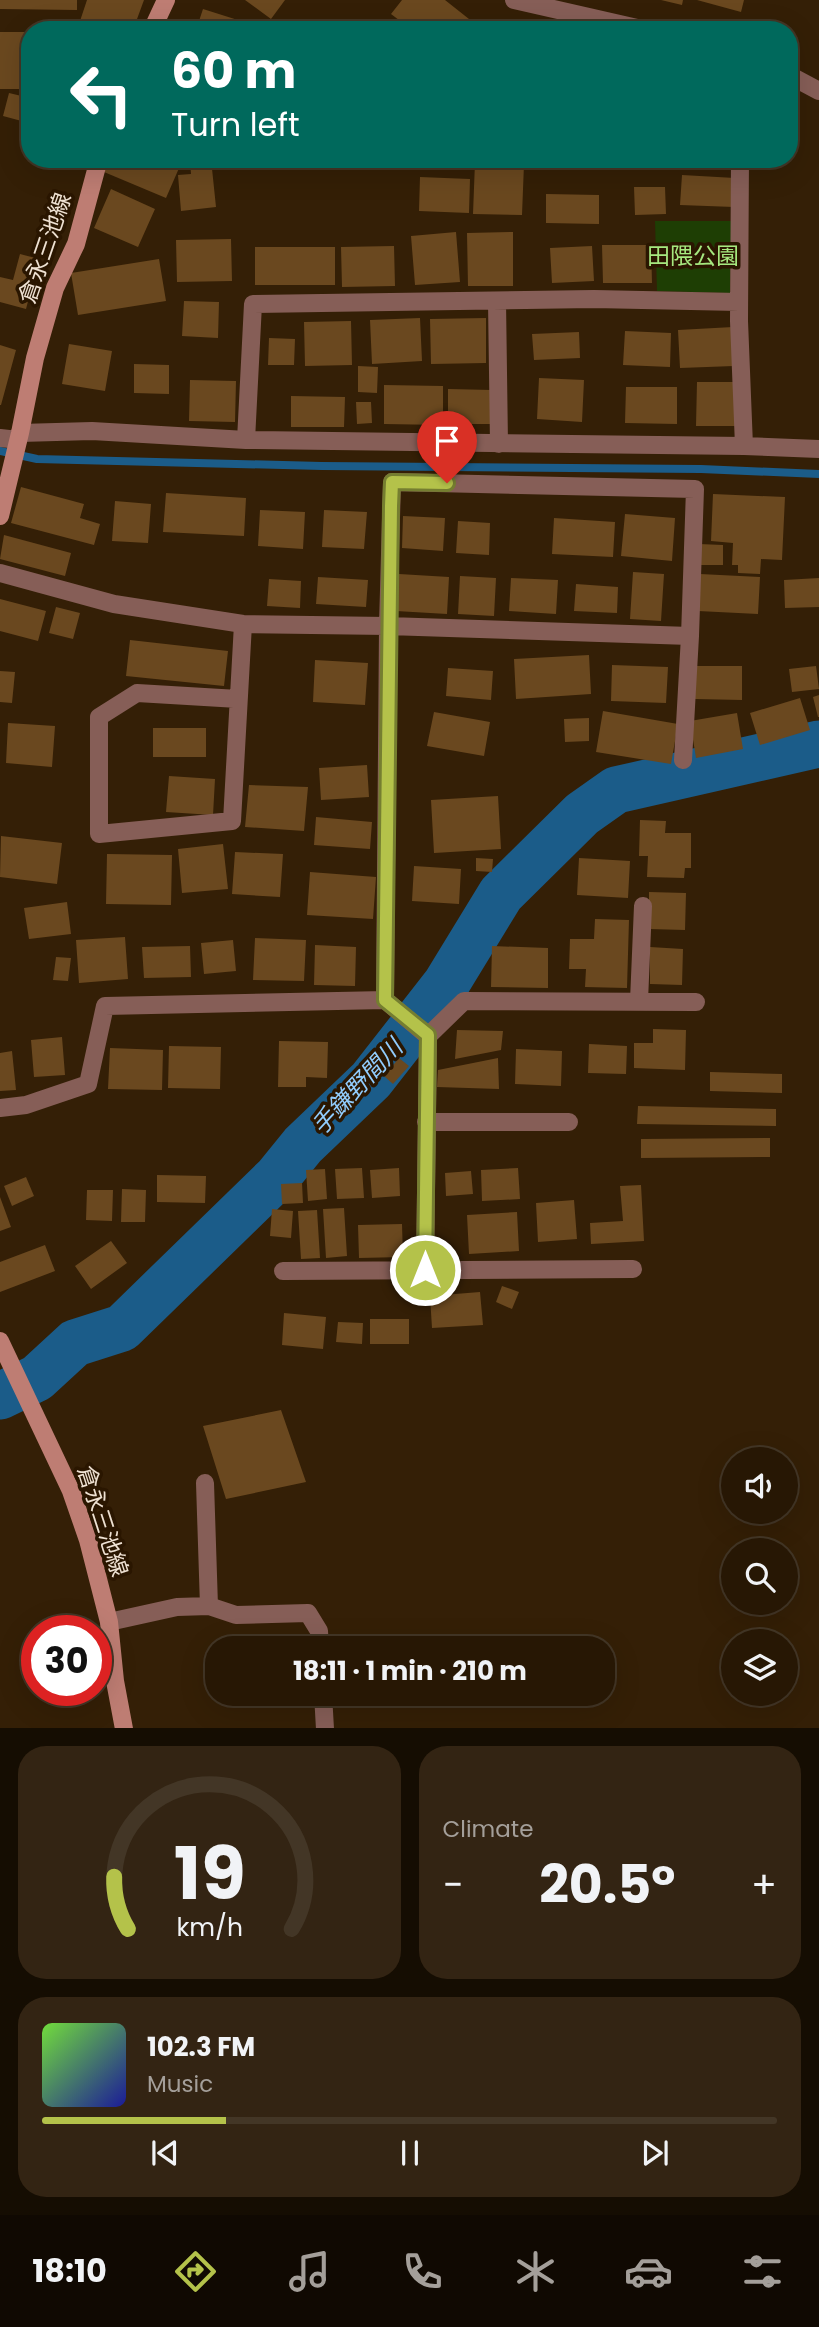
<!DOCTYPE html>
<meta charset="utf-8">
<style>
body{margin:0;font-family:Poppins,"Noto Sans JP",sans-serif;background:#332413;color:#f1f3f6;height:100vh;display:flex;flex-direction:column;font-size:26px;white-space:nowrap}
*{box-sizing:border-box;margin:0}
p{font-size:23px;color:#a49f9a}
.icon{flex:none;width:38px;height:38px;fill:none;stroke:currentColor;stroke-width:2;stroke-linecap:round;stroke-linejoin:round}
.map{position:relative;height:1728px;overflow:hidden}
.sheet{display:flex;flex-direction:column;gap:18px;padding:18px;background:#150d02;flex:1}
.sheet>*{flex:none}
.hud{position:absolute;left:21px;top:21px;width:777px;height:147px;border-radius:28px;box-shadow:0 7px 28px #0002,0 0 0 2px #433626;background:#00695c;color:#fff;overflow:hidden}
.buttons{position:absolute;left:721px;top:1447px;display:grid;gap:14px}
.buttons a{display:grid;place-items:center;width:77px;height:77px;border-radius:50%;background:#271704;box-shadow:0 7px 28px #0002,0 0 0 2px #433626;font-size:35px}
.speed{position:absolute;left:21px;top:1615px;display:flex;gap:14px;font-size:35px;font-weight:700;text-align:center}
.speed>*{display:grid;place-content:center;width:91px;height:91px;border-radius:50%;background:#271704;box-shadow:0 7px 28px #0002,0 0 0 2px #433626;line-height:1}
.speed .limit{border:10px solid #d22;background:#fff;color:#111}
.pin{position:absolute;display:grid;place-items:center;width:60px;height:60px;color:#fff;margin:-72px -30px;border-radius:50% 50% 50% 0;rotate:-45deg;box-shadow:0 0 7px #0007}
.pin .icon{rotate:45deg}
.me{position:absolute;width:77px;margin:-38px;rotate:0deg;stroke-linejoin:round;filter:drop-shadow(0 0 5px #0008)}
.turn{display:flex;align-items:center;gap:24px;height:147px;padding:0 35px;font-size:32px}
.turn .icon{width:91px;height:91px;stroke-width:2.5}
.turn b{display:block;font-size:49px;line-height:60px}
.big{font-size:52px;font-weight:700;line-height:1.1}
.sheet .card{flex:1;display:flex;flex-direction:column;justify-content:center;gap:10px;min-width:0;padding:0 24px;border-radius:28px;background:#332413}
.sheet .dial{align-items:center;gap:0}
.dial svg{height:182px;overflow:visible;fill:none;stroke:#433626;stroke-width:7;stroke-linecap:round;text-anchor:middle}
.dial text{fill:#f1f3f6;stroke:none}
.song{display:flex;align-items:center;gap:21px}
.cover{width:84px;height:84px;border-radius:10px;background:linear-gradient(135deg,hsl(100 70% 55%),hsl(240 70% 35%))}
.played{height:7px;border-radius:4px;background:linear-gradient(90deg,#b4c24a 25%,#433626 25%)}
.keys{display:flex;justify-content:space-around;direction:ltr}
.heat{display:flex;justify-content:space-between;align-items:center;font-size:38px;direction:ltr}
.sheet .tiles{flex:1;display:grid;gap:18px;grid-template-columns:1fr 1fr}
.card:last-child{grid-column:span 2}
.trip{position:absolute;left:205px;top:1636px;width:410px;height:70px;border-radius:28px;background:#271704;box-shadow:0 7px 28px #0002,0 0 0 2px #433626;font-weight:700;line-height:70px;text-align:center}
.menu{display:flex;height:112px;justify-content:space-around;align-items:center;background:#100902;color:#a49f9a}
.menu .icon{width:49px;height:49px}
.menu .current{color:#b4c24a}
.menu b{font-size:32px;color:#f1f3f6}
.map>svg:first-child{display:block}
</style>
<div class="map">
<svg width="819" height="1729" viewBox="0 0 819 1729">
<rect width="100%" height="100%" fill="#341f06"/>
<!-- green -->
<path fill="#1e3e04" d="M655,221h77l-2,72 -73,-2z"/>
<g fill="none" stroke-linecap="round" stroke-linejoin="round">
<!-- stream -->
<path stroke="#1b5c89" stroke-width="8" d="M0,451l37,8 285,7 379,3 118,5"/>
<!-- river -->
<path stroke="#1b5c89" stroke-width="47" d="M0,1396l37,-18 38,-35 47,-15 155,-151 26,-32 68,-65 75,-96 55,-90 81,-80 34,-24 203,-46"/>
</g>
<!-- building -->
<path fill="#6a481f" d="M0,0h77v10l-77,-1z
M87,0h57l-11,30h-28l-25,-9z
M245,0h40l-14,19z
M402,0h43l24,19 -8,11h-49l-21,-16z
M661,0h22l-1,5z
M697,0h47l-3,12z
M203,9l57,18 -1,3h-63z
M492,23l15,7h-18z
M0,32h30v57h-30z
M9,93l21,5 -1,25 -26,-7z
M41,159h31l-2,9z
M109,159h74l-17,39 -62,-26z
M211,159l5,48 -35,4 -3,-36 13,-1 -1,-14z
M580,159h60l1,7 -60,3z
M650,159h32v2l-31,2z
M475,162l49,2 -2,51 -49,-1z
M682,175l53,3 -1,29 -54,-2z
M420,177l50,2 -1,34 -50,-2z
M634,187h31l1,27 -31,1z
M111,189l44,20 -17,38 -44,-19z
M546,194l53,1v29l-53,-1z
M456,232l4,50 -45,3 -4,-49z
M513,232v54h-45l-1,-53z
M231,239l1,42 -55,1 -1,-42z
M602,245h49l1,38h-49z
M394,246l1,40 -53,1 -1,-40z
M592,246l2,35 -42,2 -2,-35z
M255,247h80v38h-80z
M20,254l19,5 -13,50 -26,-7v-25l13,3z
M159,259l7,42 -88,14 -7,-42z
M184,301l35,1 -1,36 -36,-2z
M420,318l2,43 -50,3 -2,-44z
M486,318v45l-55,1 -1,-45z
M351,321l1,44 -47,1 -1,-44z
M733,327l1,39 -54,2 -2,-38z
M625,331l46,2 -1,34 -47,-2z
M579,332l1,26 -46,2 -2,-26z
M269,338l26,1 -1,26h-26z
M69,344l43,7 -7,40 -43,-7z
M0,345l16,5 -15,55h-1z
M134,364l35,1v29l-35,-1z
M358,366l20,1 -1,26 -19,-1z
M539,378l45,2 -2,42 -45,-3z
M190,380l46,1 -1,41 -46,-1z
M697,382h44l-1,44h-44z
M384,385l59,1v39l-59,-1z
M626,387h51v37l-52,-1z
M448,389l44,1v34h-44z
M291,396l54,1 -1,30h-53z
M356,402h15l1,21 -15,1z
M21,487l63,17 -4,14 20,6 -6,21 -83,-22z
M166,493l80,5 -2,38 -81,-4z
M713,494l72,3 -3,63 -21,-1 -1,15 -22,-1v-8h-6l1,-22 -22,-2z
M115,501l36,3 -3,39 -36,-2z
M260,510l45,2 -2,37 -45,-3z
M324,510l43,2 -3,37 -42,-2z
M625,514l50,4 -3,43 -51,-5z
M403,516l42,2 -2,33 -41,-3z
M554,518l61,4 -2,35 -61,-3z
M458,521l32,2 -1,32 -33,-2z
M4,535l67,18 -6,23 -65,-17z
M699,544l24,1v20h-24z
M633,572l31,2 -3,47 -31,-2z
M399,574l50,3 -2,37 -51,-3z
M700,574l60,3 -2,37 -60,-3z
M460,576l36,2 -2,38 -36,-2z
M318,577l50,3 -2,27 -50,-3z
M511,578l47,2 -2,34 -47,-3z
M819,578v29l-34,1 -1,-28z
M269,579l32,2 -1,27 -33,-2z
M576,584l42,3 -1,26 -43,-2z
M0,599l46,12 -8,30 -38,-10z
M56,607l24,6 -7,26 -24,-6z
M130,640l98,11 -4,35 -98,-10z
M589,655l2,39 -75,5 -2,-40z
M315,660l53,3 -3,42 -52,-3z
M612,665l56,2 -2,36 -55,-2z
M695,666h47v34l-47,-1z
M816,666l3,23 -27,3 -3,-23z
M448,668l45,3 -2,29 -45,-4z
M0,671l15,1 -3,31 -12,-1z
M819,695v22h-1l-5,-20z
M800,698l10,32 -50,15 -10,-32z
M603,711l75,13 -7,40 -75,-12z
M434,712l56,10 -6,34 -57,-10z
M737,713l6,36 -47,9 -6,-37z
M589,718v23l-24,1 -1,-23z
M8,723l47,3 -3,41 -46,-4z
M153,728h53v29h-53z
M367,765l2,32 -48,3 -2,-32z
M169,776l46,3 -2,36 -47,-3z
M249,785l59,2 -4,44 -59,-4z
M498,796l3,53 -67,4 -3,-53z
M316,817l56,5 -2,27 -56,-4z
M640,820l26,1 -1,12h26v35h-6l-1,10 -37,-1 1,-21h-9z
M1,836l61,7 -5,41 -57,-7z
M223,844l5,45 -46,4 -4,-44z
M235,852l48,2 -3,43 -48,-3z
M107,854l65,1 -1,50 -65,-1z
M476,858l17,1 -1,13 -16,-1z
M579,858l51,3 -2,37 -51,-3z
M414,866l47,3 -2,35 -47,-3z
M310,872l66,5 -3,42 -66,-4z
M649,892l37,1 -1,37 -36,-1z
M67,902l4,32 -42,5 -5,-31z
M595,919l34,1 -2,68 -42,-1 1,-18h-17l1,-30h24z
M125,937l3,42 -49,4 -3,-43z
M255,938l51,2 -2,41 -51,-1z
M233,940l3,31 -32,3 -3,-31z
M315,945l41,2 -1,39 -41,-1z
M190,946l1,31 -47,1 -2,-31z
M492,946l56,2v40l-57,-1z
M650,947l33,2 -1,36 -32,-1z
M56,957l15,1 -3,23 -15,-1z
M653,1029l33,1 -1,40 -51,-2v-25h19z
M457,1030l46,1 -2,19 -46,9z
M62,1037l3,38 -31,2 -3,-37z
M279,1041l49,1 -1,36 -21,-1v10h-28z
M589,1044l38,2 -1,28 -38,-1z
M169,1046l52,1 -1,42 -52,-1z
M110,1048l53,2 -1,40 -54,-1z
M516,1049l46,2 -1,35 -46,-2z
M12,1051l4,39 -16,1v-38z
M399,1058l10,8 -16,18 -9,-8z
M498,1058l1,31 -62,-2 1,-17z
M710,1072l72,2v19l-72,-2z
M638,1106l138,3v17l-139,-2z
M770,1138v19l-129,1v-19z
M362,1168l2,30 -27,1 -2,-30z
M399,1168l1,28 -28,2 -2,-28z
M518,1168l2,31 -38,2 -1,-31z
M325,1169l2,30 -19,2 -2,-31z
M471,1171l2,23 -27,2 -1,-23z
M157,1175l49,1 -1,27 -48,-1z
M26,1177l8,19 -22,10 -8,-20z
M302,1183l1,20 -21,1 -1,-20z
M641,1185l3,56 -53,3 -1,-21 33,-2 -3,-35z
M122,1189l24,1 -1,32h-24z
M87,1190h26l-1,31 -26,-1z
M0,1197l11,30 -11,4z
M574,1200l3,39 -39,3 -2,-39z
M344,1208l3,48 -21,2 -3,-49z
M272,1209l21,2 -2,27 -21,-2z
M317,1210l3,48 -19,1 -3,-48z
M517,1212l2,39 -50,3 -2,-39z
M402,1224l1,33 -44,1 -1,-33z
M111,1241l16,22 -36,26 -16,-23z
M45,1245l10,26 -55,21v-30z
M502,1286l17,6 -7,17 -16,-7z
M480,1292l3,33 -51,3 -2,-32z
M284,1313l42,4 -3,32 -41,-4z
M370,1319h39v25h-39z
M338,1322l25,1 -1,21 -26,-2z
M281,1410l25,72 -80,17 -23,-73z"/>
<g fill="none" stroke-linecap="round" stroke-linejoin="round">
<!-- minor -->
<path stroke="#865e57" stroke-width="18" d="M514,0l132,30
M789,75l30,16
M740,159l-1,162 5,125
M497,301l2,143
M20,433l72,-2 154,9 498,6 75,3
M0,438l18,2
M246,440l7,-136 341,-5 145,3
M392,482l303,7 -5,147 -302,-10z
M0,573l114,31 129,20 145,2 -3,374 -280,6 -17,78 -62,21 -26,3
M238,699l-101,-6 -38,24v117l133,-13 11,-197
M683,760l7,-124
M385,1000l43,36 -3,234
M639,1001l4,-95
M428,1036l36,-35 232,1
M426,1122h143
M283,1271l350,-2
M205,1483l4,123 27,9 72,-2 11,18 1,17
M109,1622l68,-15 32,-1
M323,1694l2,35"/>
<!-- secondary -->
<path stroke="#be7d73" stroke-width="18" d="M152,30l14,-30
M0,516l20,-83 15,-75 20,-70 21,-44 23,-85
M0,1341l71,150 17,49 21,82 6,59 9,48"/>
</g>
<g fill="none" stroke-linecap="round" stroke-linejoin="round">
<defs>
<path id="route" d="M425,1270l3,-235 -43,-35 6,-494 1,-24 55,1"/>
</defs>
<!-- route casing -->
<use href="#route" stroke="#757e30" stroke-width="18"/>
<!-- route -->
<use href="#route" stroke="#b4c24a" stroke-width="12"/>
</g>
<g text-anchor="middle" stroke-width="7" stroke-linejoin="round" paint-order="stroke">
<!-- street labels -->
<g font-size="23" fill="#efe2d3" stroke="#2a1600">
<text transform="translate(45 248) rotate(-71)" y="8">倉永三池線</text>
<text transform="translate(103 1521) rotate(72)" y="8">倉永三池線</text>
</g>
<!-- park labels -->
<g font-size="23" fill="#a6e87f" stroke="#2a1600">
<text x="693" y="264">田隈公園</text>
</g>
<!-- water labels -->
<g font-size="24" font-style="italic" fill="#91ccfc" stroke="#2a1600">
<text transform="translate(357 1087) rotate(-47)" y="8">手鎌野間川</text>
</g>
</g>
</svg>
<div class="buttons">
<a><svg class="icon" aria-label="sound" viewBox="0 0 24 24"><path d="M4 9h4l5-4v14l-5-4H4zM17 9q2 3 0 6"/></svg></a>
<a><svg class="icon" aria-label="search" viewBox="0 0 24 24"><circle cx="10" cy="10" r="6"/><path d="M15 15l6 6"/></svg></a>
<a><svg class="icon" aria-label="layers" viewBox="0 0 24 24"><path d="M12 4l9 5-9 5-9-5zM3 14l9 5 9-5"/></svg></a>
</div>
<div class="speed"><div class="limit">30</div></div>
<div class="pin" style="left:447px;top:483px;background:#d93025"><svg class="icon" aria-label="arrive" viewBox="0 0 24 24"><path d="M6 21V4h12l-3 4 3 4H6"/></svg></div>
<svg class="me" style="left:425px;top:1270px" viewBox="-20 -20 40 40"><circle r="17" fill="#b4c24a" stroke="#fff" stroke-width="3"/><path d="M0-11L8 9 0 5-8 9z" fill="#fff"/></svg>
<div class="trip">18:11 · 1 min · 210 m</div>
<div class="hud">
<div class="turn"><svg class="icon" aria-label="left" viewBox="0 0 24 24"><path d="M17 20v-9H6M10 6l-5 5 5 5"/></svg><div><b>60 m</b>Turn left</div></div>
</div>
</div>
<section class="sheet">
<div class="tiles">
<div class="card dial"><svg viewBox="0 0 100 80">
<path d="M14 69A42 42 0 1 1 86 69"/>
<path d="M14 69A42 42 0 0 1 8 46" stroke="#b4c24a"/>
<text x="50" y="56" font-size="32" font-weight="700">19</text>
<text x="50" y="72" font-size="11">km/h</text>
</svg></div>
<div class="card"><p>Climate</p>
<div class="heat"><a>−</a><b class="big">20.5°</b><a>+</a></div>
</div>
<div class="card">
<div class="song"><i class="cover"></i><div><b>102.3 FM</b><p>Music</p></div></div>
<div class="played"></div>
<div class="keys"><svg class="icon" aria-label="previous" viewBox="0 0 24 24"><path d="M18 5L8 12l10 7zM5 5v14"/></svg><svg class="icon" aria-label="pause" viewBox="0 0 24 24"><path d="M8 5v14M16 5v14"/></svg><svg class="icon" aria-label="next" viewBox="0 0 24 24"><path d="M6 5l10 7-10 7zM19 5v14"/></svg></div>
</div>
</div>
</section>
<nav class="menu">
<b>18:10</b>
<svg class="icon current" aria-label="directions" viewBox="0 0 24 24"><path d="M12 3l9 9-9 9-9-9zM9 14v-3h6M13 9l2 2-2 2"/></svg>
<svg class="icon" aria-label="music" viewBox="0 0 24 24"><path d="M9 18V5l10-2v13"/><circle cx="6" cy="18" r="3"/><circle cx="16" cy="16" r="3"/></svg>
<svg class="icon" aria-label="phone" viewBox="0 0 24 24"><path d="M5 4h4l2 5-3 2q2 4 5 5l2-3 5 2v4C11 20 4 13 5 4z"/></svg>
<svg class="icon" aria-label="climate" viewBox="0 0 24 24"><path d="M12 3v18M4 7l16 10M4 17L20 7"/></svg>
<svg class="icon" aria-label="car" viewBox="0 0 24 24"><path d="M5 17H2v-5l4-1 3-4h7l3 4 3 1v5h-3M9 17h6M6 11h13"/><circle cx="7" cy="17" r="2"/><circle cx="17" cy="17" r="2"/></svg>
<svg class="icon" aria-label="filters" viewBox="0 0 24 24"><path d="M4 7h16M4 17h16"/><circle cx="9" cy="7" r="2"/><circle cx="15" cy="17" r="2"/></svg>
</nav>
